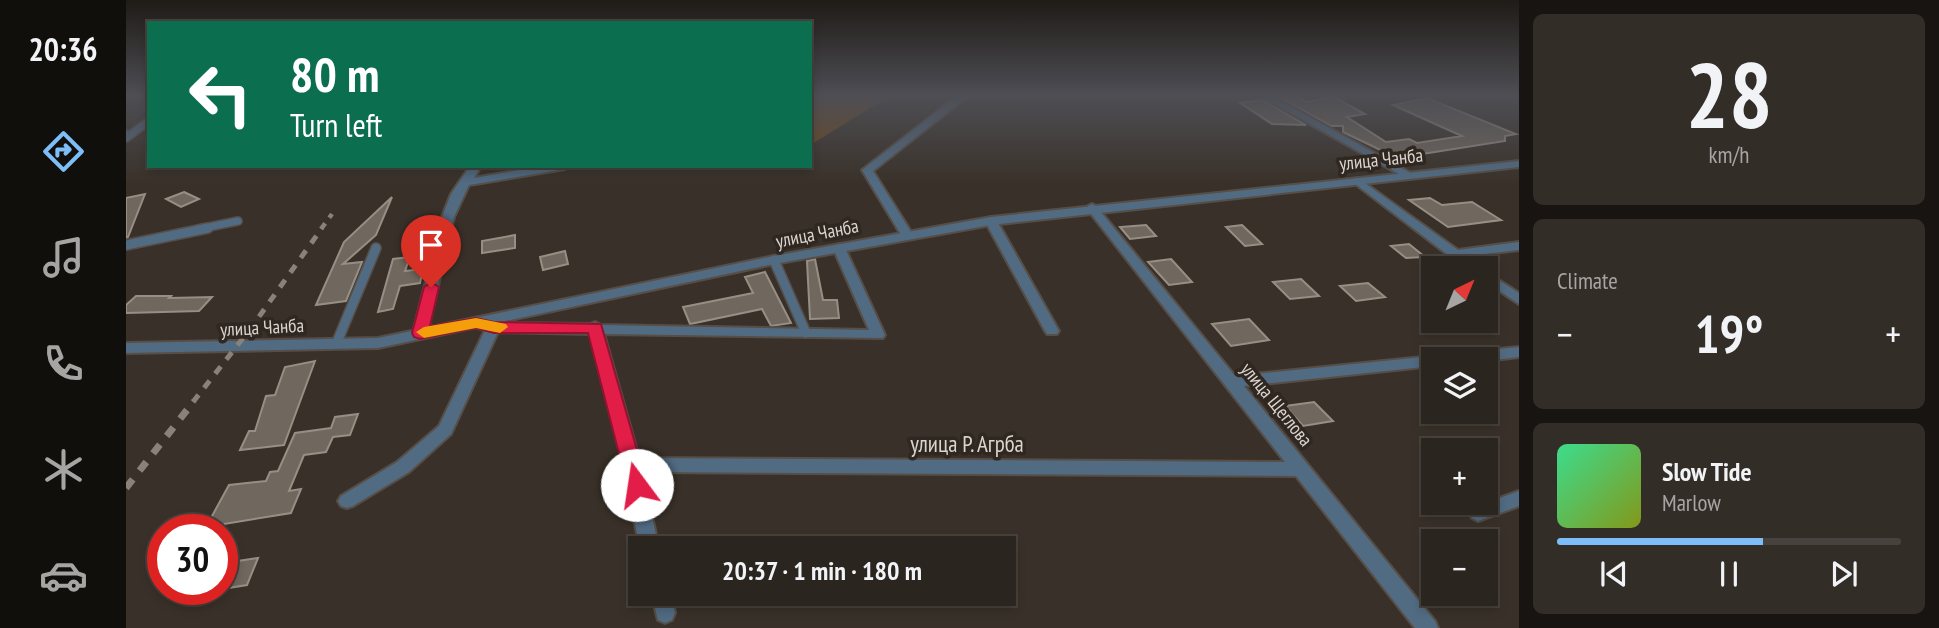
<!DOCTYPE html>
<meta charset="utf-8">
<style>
body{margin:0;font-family:"PT Sans Narrow",sans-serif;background:#332d28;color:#f1f3f6;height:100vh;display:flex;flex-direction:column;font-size:26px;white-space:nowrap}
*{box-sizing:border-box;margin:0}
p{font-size:23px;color:#a6a5a4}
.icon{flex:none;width:38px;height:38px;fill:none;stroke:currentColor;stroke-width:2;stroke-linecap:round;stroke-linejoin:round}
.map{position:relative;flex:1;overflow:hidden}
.panel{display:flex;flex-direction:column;gap:14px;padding:14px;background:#181411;width:420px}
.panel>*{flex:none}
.guide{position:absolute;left:21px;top:21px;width:665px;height:147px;border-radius:0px;box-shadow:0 4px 10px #0003,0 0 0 2px #47423d;background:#0b6e4f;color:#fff;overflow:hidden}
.needle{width:46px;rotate:43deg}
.fabs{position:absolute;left:1295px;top:256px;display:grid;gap:14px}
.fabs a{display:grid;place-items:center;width:77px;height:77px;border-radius:0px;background:#2b251f;box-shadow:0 4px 10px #0003,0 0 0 2px #47423d;font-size:35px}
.speed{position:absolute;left:21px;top:514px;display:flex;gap:14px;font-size:35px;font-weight:700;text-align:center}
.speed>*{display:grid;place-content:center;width:91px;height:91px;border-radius:50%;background:#2b251f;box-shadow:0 4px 10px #0003,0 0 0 2px #47423d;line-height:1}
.speed .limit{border:10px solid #d22;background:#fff;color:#111}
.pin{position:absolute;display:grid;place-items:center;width:60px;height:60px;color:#fff;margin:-72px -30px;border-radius:50% 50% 50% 0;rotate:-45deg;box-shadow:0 0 7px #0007}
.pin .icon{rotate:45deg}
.me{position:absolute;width:77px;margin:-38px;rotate:346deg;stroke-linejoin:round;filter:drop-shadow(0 0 5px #0008)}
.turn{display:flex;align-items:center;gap:24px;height:147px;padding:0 28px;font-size:32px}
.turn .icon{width:91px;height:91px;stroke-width:2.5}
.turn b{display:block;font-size:49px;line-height:60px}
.big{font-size:52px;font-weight:800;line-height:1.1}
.panel .card{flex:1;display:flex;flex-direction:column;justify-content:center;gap:10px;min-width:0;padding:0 24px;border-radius:10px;background:#332d28}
.panel .dial{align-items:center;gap:0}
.dial b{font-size:91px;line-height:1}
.song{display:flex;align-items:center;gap:21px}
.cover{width:84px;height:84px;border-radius:10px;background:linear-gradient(135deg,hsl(150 70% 55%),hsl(70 70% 35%))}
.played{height:7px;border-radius:4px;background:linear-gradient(90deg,#7dbef9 60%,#47423d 60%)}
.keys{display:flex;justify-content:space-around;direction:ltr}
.heat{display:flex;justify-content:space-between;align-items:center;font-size:38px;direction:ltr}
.trip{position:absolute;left:502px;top:536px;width:388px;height:70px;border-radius:0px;background:#2b251f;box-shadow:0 4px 10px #0003,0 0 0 2px #47423d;font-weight:800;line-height:70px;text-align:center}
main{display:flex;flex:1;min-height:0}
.tabs{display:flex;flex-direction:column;width:126px;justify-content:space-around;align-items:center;background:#110f0c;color:#a6a5a4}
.tabs .icon{width:49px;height:49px}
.tabs .active{color:#7dbef9}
.tabs b{font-size:32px;color:#f1f3f6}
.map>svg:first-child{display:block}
</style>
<main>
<nav class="tabs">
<b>20:36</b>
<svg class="icon active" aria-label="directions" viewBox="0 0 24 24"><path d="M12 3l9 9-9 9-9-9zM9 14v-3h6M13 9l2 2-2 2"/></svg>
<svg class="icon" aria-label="music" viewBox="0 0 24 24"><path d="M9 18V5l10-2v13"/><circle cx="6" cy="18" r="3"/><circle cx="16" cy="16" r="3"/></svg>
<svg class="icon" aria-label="phone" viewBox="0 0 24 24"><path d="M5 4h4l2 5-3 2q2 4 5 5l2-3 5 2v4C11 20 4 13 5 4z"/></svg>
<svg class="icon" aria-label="climate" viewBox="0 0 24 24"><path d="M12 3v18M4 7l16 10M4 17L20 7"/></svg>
<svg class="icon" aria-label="car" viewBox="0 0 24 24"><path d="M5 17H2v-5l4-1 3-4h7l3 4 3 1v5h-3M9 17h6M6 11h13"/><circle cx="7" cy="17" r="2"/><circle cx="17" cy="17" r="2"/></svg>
</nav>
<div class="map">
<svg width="1393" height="628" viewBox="0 0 1393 628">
<rect width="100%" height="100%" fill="#393129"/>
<!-- green -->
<path fill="#6f481b" d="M684,96h80l-80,49z"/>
<!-- building -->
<path fill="#70675e" stroke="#978e84" stroke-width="2" d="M1170,96l11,6 27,-5 31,17 -18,3 39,25 23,-3 8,4 45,-7 -69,-31 34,-7 89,36 -11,2v5l-108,17 -54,-26v-6h-12l-50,-28z
M1137,100l43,25 -34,-1 -32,-21z
M58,192l15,7 -18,8 -15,-8z
M19,194l-17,43 -2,1v-40z
M266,197l-16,38 -33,29 19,-2 -16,39 -30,4 28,-63z
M1304,198l12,7 30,-3 29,18 -53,7 -39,-27z
M1020,225l10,11 -26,3 -10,-12z
M1116,225l20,19 -17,2 -19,-19z
M389,235v13l-33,5v-12z
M1283,244l16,13 -19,1 -15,-12z
M439,251l3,13 -25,6 -3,-13z
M284,257l-5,14 18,-2 -3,14 -20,3 -7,23 -15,3 15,-53z
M689,259l8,41h14l2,18 -29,1 -3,-58z
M1045,259l21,23 -23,3 -21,-23z
M639,272l26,51 -20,3 -9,-17 -72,15 -7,-17 70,-14 -8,-16z
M1175,279l18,17 -29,3 -17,-17z
M1242,283l17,14 -29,4 -16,-15z
M10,296h35l-2,2 43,-1 -13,14 -73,2v-8z
M1123,319l20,21 -38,6 -19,-22z
M189,361l-31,84 -44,5 9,-19h6l11,-35 9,-1 10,-28z
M1188,402l19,19 -30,5 -18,-20z
M232,414l-8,21 -17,2 -7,15 -22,3 -15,36 12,-2 -10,24 -85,14 23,-42 37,-4 4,-9 8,-1 17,-38 36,-5 4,-11z
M132,558l-11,27 -25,4v-9l9,-18z"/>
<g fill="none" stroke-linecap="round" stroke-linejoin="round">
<defs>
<path id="service-far1" d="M0,138l23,-17
M73,229l39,-8"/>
<path id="service" d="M0,245l82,-17
M648,260l32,73
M211,342l39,-94"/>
<path id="minor" d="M831,96h11l-95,75 40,64 -2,3h-8l-41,-68z
M1134,96h12l144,80 -6,3 -4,-1z
M0,131l8,1 1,2 -9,3z
M344,166h11l-7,12 69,-12h27l-5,3 -96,16 -15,32 -27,116 -2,3h-10l-2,-3 29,-116 9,-23z
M1232,178l100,72 61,-8v8l-52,6 13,12h-15l-111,-85v-4z
M966,204l4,2 139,170 198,-20 5,1 -5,2v7l-189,20 191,235 3,7h-23l-119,-152 -654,-4 17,76h-19l-17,-83 -33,-131 -92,-2 -47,102 -42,38 -56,34 -6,2 -6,-2 -3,-5 3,-5 56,-34 42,-36 46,-96 -14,-4 -2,-3 2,-3 5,-2 14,4 9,-5 5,2 2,4 84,1 5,-2 6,3 268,5 -36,-82 6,-4 6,4 40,87 -2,3 -279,-4 35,124 646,4 -197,-252v-4z
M865,217l6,4 62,110 -2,3h-10l-2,-3 -60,-110z
M1360,272l33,21v11l-33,-22z
M1393,347v10l-33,4v-2h-41l7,-5z
M1393,491v15l-41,15 -6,-3 -3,-5 3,-5z
M525,593h20l4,20 -3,7 -7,3 -7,-3z"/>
<path id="tertiary" d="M1393,161v6l-528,58 -217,39 -396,84 -252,5v-10l252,-5 396,-82 217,-39z"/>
</defs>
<!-- service-far1 casing -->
<use href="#service-far1" stroke="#564e47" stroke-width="10"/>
<!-- service casing -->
<use href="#service" stroke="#564e47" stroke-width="12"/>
<!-- minor casing -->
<use href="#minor" stroke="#564e47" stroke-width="4"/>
<!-- tertiary casing -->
<use href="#tertiary" stroke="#564e47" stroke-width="4"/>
<!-- service-far1 -->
<use href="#service-far1" stroke="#516b83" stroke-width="7"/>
<!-- service -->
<use href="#service" stroke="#516b83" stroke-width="9"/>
<!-- minor -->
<use href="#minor" fill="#516b83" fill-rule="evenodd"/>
<!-- tertiary -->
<use href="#tertiary" fill="#516b83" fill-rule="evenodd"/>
<!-- rail-far2 -->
<path stroke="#89827b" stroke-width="4.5" stroke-dasharray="7 7" stroke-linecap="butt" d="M195,229l11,-15"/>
<!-- rail-far1 -->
<path stroke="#89827b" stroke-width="5" stroke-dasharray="9 9" stroke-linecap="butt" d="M67,402l58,-74 71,-100"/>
<!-- rail -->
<path stroke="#89827b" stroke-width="7" stroke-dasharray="11 11" stroke-linecap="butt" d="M0,488l68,-87"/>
</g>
<!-- sky -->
<linearGradient id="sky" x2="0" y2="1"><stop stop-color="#1f1b17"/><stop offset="0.52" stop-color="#4e4e54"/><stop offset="1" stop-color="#4e4e54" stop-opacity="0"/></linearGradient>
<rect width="1393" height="184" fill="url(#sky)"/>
<!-- route -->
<path fill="#e11d48" stroke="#92132f" stroke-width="2" d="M305,282l8,5 -9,39 46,-8 18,4 107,2 46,161 -3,6 -7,3 -7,-3 -3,-6 -39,-152h-94l-18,-5 -56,11 -6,-2 -2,-4 12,-46z"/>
<!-- slow -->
<path fill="#f59e0b" d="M350,318l30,6 2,3 -8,6 -24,-5 -52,10 -8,-6 8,-5z"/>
<g text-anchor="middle" stroke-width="7" stroke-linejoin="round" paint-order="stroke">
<!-- street labels -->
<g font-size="19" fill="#dad4cf" stroke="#2f2720">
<text transform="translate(1255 159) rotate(-6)" y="7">улица Чанба</text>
<text transform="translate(691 233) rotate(-11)" y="7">улица Чанба</text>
<text transform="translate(136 327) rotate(-3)" y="7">улица Чанба</text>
<text transform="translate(1151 404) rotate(51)" y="7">улица Щеглова</text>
</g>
<!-- near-street labels -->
<g font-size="23" fill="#dad4cf" stroke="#2f2720">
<text x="841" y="452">улица Р. Агрба</text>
</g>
</g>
</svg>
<div class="fabs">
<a><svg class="needle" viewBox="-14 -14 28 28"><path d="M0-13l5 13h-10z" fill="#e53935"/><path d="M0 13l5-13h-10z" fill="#a6a5a4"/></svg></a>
<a><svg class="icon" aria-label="layers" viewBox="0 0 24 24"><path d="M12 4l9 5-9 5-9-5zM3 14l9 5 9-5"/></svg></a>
<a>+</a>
<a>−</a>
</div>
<div class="speed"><div class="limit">30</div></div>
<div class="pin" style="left:305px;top:287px;background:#d93025"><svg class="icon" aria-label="arrive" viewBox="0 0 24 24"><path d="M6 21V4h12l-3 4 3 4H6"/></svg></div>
<svg class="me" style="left:511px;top:485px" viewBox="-20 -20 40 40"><circle r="19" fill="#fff"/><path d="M0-13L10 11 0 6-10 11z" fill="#e11d48"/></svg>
<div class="trip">20:37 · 1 min · 180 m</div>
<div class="guide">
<div class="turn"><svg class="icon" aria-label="left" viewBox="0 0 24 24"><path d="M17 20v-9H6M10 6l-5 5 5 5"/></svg><div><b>80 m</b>Turn left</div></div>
</div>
</div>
<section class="panel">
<div class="card dial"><b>28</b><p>km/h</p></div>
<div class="card"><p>Climate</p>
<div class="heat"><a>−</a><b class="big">19°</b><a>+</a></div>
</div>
<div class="card">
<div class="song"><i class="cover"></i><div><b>Slow Tide</b><p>Marlow</p></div></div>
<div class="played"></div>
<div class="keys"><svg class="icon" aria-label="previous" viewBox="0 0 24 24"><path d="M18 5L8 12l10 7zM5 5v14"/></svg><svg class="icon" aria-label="pause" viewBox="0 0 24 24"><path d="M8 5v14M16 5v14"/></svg><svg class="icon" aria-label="next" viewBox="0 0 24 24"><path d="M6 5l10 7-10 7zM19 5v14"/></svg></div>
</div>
</section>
</main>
